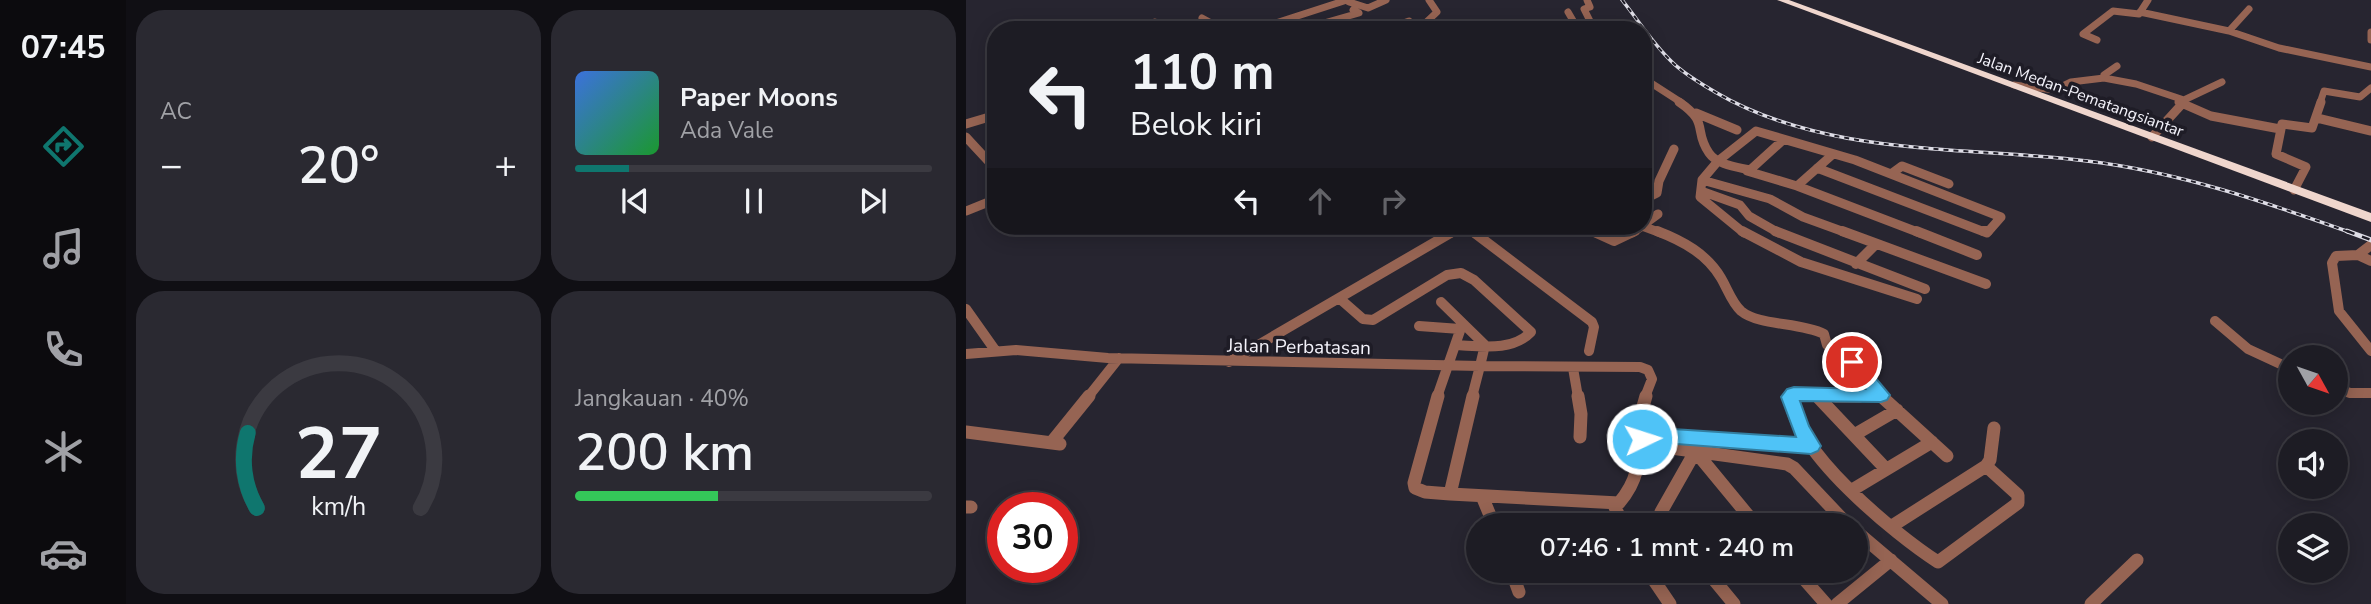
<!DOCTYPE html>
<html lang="id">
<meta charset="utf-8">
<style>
body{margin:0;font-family:"Nunito Sans",sans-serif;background:#2a2931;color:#f1f3f6;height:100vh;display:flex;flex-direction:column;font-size:26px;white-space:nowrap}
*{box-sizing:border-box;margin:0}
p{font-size:23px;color:#a0a1a6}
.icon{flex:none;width:38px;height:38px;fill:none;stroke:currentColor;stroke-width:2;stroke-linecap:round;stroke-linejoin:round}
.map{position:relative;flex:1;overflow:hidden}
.sheet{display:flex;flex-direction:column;gap:10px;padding:10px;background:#100f14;width:840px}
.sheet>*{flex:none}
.guide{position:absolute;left:21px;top:21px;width:665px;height:214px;border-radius:28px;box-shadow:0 4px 18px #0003,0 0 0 2px #3b3a41;background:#1d1c24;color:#f1f3f6;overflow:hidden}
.needle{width:46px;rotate:130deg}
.fabs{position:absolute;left:1312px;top:345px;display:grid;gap:14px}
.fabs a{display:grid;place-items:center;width:70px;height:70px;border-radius:50%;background:#1d1c24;box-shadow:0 4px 18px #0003,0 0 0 2px #3b3a41;font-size:35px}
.speed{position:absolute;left:21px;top:492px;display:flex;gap:14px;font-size:35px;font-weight:700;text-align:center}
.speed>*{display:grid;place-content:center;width:91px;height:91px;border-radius:50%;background:#1d1c24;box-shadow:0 4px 18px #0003,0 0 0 2px #3b3a41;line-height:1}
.speed .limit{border:10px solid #d22;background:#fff;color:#111}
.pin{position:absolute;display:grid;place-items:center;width:60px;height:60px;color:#fff;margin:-30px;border:4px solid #fff;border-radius:50%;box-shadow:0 2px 7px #0007}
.me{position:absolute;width:77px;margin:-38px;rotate:86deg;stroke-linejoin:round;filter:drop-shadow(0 0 5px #0008)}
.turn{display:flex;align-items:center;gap:24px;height:147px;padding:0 28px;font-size:32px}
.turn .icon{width:91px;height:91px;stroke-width:2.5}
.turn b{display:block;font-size:49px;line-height:60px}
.lanes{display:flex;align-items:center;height:66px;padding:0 28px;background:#0003;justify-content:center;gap:35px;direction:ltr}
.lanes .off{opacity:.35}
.big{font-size:52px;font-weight:600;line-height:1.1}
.sheet .card{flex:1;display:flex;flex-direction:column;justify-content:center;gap:10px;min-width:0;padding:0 24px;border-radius:28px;background:#2a2931}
.sheet .dial{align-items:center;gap:0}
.dial svg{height:182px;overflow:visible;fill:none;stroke:#3b3a41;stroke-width:7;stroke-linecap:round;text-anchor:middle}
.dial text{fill:#f1f3f6;stroke:none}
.song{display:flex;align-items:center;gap:21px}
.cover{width:84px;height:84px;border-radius:10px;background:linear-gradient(135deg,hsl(220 70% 55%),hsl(130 70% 35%))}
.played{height:7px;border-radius:4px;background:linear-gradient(90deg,#0f766e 15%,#3b3a41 15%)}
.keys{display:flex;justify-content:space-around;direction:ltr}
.heat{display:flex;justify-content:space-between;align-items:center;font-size:38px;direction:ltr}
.charge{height:10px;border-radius:5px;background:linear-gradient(90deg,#34c759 40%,#3b3a41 0)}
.sheet .tiles{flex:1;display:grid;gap:10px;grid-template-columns:repeat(2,1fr)}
.trip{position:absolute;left:500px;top:513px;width:402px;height:70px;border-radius:35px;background:#1d1c24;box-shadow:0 4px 18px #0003,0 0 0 2px #3b3a41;font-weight:600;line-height:70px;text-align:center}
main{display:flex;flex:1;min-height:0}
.menu{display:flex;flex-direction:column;width:126px;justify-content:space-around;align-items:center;background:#0c0b0e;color:#a0a1a6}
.menu .icon{width:49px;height:49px}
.menu .selected{color:#0f766e}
.menu b{font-size:32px;color:#f1f3f6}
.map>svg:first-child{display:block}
</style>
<main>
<nav class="menu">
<b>07:45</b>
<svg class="icon selected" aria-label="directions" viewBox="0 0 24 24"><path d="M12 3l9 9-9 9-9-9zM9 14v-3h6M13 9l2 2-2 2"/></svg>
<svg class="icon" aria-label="music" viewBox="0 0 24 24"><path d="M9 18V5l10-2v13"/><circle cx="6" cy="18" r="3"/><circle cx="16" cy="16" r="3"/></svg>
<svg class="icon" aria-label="phone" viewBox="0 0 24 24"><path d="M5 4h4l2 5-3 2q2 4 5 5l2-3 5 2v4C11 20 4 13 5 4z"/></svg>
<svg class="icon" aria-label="climate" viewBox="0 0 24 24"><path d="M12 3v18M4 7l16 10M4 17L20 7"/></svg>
<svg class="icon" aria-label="car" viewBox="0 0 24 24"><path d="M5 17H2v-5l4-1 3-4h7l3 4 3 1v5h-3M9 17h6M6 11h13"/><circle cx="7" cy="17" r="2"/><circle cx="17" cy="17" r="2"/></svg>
</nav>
<section class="sheet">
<div class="tiles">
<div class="card"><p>AC</p>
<div class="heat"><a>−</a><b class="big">20°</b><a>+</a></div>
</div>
<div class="card">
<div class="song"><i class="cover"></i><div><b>Paper Moons</b><p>Ada Vale</p></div></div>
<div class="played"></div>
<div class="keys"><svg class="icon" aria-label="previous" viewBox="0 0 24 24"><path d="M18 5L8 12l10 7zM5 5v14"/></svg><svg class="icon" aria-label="pause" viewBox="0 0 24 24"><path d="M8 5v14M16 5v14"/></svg><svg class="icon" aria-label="next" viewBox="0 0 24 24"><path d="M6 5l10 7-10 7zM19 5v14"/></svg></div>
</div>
<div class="card dial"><svg viewBox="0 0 100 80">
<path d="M14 69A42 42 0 1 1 86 69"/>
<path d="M14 69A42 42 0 0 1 10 36" stroke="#0f766e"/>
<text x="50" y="56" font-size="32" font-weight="700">27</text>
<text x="50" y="72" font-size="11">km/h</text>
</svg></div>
<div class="card"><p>Jangkauan · 40%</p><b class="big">200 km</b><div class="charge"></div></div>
</div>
</section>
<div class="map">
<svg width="1405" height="604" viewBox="0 0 1405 604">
<rect width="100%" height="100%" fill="#272530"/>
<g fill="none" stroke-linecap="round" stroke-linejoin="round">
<!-- minor-far3 -->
<path stroke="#966453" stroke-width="7" d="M621,0l3,7 -6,2 6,12 -6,4 3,5
M383,2l19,6 18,-8
M1283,9l-20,22 50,17 92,19
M602,12l7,12 9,1
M1174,12l89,19
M236,18l22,12
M186,30l3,-8
M288,30l93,-30
M348,30l3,-5 42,-12 -6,-3
M418,30l25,-9
M452,30l19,-18 -8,-12
M1405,32v8
M1131,40l-14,-6 30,-23 26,3 9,-14
M677,72l8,11 31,20
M1138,75l13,-9
M1048,85l41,5 16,-8 33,-4 32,6 48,16 38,-18
M1213,102l3,1
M1354,103l4,-12 36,6 11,-9"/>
<!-- minor-far2 -->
<path stroke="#966453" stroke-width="9" d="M713,102c31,21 14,28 30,51 8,12 28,14 41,17l33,-30
M1213,102l32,14 69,13
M730,113l41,17
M1351,118l54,13
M0,124l30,-9
M0,137l24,26
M1186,137l30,-33
M781,171l50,15 123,47
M925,174l11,-8 47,18
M736,180l68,19 33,18 44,16
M831,186l35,-31
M1328,190l12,-23 -30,-13 6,-30 30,4 9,-26
M735,191l39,14 9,11 30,17
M677,200l14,-7 2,-12 15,-32
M0,211l30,-12
M677,225l15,-11
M499,226l9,7
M614,226l16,7
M676,226l19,7
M485,233l12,-7
M666,233l10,-7
M778,233l-44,-36 2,-17 16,-19 38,-30 99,29 146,57 -14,16 -170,-65"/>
<!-- minor-far1 -->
<path stroke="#966453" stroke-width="10" d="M506,231l120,91 2,5 -5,24
M626,231l22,10 21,-10
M691,231c26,10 50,23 64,47 6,10 11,25 20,33 18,15 59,11 83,23l3,11 30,21 26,31
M776,231l59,31 116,37
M809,231l150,58
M876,231l144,53
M950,231l61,24
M1017,231h5
M1405,245l-13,10 -22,1 -4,7 7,48 32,40
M1392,255l13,6
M890,264l20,-20
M373,298l24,21 10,1 74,-45 14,-2 13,7 57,52c-19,20 -51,14 -76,13
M475,302l44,43 -5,21
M0,309l29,41
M1249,321l33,28 43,20
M453,326l41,3
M0,354l50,-4 92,8 372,8
M263,362l225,-131
M514,366l160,1 8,3 4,9 -7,18
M607,368l5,29
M1370,388l14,5h21
M850,395l2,2
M122,397l31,-39
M471,397l25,-72
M506,397l8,-31
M824,397l4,-4 86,2"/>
<!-- minor -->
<path stroke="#966453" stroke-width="13" d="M472,396l-24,87 1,5 10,4 25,2
M507,396l-23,98 169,9c32,-37 13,-67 27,-107
M612,396l3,18 -1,23
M825,396c-3,51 106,140 147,166l80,-59v-8l-32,-29
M851,396l69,73
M869,396h25
M915,396l66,60
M0,432l94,12
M676,434l169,12
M888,435l43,-25
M85,443l38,-47
M676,444l145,20 7,4 54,57
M729,451l61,74
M886,490l80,-48
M516,496l12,29
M648,505l9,20
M0,507h5
M701,525l-6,-13 30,-53 8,-4
M926,526l94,-60 4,-6 4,-32
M891,532l85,72
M545,570l8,22
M681,570l23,34
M740,570l28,34
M830,570l30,34
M871,604l54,-44
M1125,604l46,-44"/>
<!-- highway -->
<path fill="#efd6cd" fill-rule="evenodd" d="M811,0h12l582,213v9z"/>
<defs>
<path id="rail-far1" d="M656,0c16,20 31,44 50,62 12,12 28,21 43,30 111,65 248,54 372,69 92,11 178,41 265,72"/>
<path id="rail" d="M1381,231l24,9"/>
</defs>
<!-- rail-far1 casing -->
<use href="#rail-far1" stroke="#dedde6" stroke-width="3.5"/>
<!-- rail casing -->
<use href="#rail" stroke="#dedde6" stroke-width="5"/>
<!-- rail-far1 -->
<use href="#rail-far1" stroke="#1e1c26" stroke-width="2" stroke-dasharray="5" stroke-linecap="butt"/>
<!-- rail -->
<use href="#rail" stroke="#1e1c26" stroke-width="2.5" stroke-dasharray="8" stroke-linecap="butt"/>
</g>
<!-- route -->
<path fill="#4fc3f7" stroke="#337fa1" stroke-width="2" d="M886,356l6,1 32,38 -3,5 -6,2 -81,-1 9,25 12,20 -3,5 -7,3 -161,-12 -8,5 -7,-3 -3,-5 3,-10 7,-2 154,10 -15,-40 6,-8 7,-2 71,2 -22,-27 3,-5z"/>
<g text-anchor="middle" stroke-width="7" stroke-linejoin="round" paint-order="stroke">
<!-- far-street labels -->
<g font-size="16" fill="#f4f3fb" stroke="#1e1c26">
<text transform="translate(1115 94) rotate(20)" y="6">Jalan Medan-Pematangsiantar</text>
</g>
<!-- street labels -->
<g font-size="19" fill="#f4f3fb" stroke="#1e1c26">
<text transform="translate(333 346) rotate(1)" y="7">Jalan Perbatasan</text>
</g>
</g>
</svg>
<div class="fabs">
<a><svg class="needle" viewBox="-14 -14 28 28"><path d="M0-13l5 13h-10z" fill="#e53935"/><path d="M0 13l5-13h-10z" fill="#a0a1a6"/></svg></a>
<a><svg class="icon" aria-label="sound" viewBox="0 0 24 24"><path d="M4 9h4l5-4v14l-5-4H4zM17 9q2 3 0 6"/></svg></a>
<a><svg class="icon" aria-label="layers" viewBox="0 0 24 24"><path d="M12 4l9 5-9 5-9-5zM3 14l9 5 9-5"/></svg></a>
</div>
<div class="speed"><div class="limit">30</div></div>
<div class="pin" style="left:886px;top:362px;background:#d93025"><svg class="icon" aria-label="arrive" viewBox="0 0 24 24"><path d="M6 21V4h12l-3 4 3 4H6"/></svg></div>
<svg class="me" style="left:676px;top:439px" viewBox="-20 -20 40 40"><circle r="17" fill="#4fc3f7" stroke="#fff" stroke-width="3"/><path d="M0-11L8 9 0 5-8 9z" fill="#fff"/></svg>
<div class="trip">07:46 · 1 mnt · 240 m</div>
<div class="guide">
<div class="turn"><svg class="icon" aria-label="left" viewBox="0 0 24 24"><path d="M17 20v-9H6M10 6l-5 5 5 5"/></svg><div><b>110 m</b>Belok kiri</div></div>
<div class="lanes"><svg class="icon" aria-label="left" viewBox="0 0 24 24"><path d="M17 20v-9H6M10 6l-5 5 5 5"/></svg><svg class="icon off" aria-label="ahead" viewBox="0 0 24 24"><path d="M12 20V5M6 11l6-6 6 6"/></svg><svg class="icon off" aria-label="right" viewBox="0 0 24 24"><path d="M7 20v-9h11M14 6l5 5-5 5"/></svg></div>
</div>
</div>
</main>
